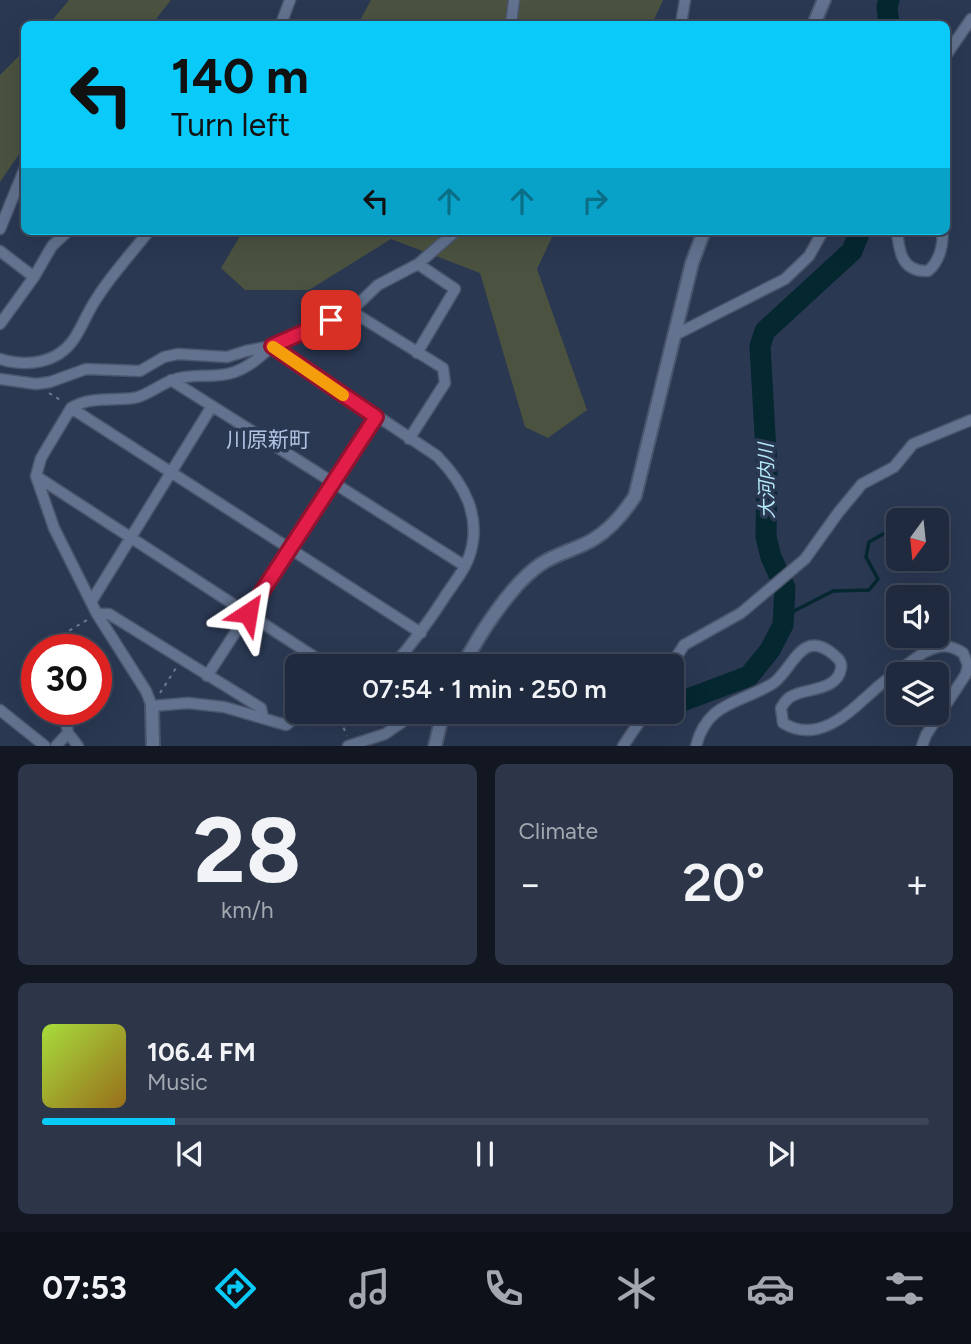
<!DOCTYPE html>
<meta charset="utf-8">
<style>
body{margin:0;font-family:Figtree,"Noto Sans JP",sans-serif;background:#2d3649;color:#f1f3f6;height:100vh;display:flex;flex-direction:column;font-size:26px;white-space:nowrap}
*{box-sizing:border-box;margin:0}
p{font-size:23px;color:#a2a7b0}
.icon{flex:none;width:38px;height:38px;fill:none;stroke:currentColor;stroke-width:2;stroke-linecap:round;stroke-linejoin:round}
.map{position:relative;height:746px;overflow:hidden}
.details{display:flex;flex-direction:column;gap:18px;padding:18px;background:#121722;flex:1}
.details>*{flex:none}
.hud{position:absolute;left:21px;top:21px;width:929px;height:214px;border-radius:10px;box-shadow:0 7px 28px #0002,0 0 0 2px #3d4658;background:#0acafa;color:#111;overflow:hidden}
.needle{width:46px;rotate:195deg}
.buttons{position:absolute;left:886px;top:508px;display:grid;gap:14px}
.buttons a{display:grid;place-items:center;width:63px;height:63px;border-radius:10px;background:#202a3e;box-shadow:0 7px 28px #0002,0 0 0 2px #3d4658;font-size:35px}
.speed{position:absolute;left:21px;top:634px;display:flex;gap:14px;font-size:35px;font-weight:700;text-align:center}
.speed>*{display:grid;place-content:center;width:91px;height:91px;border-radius:50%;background:#202a3e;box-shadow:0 7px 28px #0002,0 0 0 2px #3d4658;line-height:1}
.speed .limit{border:10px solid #d22;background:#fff;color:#111}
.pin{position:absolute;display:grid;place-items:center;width:60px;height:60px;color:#fff;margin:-30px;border-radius:14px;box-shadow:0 4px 10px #0006}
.me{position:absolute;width:77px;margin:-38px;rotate:33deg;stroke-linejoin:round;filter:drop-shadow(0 0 5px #0008)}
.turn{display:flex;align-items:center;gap:24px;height:147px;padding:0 35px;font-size:32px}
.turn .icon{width:91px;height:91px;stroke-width:2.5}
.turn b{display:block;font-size:49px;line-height:60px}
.lanes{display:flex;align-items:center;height:66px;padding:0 35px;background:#0003;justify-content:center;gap:35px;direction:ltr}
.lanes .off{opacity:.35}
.big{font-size:52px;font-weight:600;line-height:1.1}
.details .widget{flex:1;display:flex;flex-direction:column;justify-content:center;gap:10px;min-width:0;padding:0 24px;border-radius:10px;background:#2d3649}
.details .dial{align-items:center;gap:0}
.dial b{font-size:91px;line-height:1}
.song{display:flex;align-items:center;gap:21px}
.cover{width:84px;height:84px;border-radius:10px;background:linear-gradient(135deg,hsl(80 70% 55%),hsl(40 70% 35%))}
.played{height:7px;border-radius:4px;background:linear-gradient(90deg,#0acafa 15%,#3d4658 15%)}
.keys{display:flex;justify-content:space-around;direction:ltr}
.heat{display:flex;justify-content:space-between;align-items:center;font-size:38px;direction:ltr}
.details .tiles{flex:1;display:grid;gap:18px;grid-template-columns:1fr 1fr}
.widget:last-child{grid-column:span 2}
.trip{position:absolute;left:285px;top:654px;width:399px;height:70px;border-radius:10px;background:#202a3e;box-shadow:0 7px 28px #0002,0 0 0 2px #3d4658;font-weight:600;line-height:70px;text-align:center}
.menu{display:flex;height:112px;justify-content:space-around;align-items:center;background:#0d1119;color:#a2a7b0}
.menu .icon{width:49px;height:49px}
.menu .on{color:#0acafa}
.menu b{font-size:32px;color:#f1f3f6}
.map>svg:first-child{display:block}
</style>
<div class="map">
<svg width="971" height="746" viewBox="0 0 971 746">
<rect width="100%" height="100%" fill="#2a3852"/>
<!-- green -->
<path fill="#4b523f" d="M69,0h102l-19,24h-103z
M371,0h292l-11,24h-294z
M24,51v96l-24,35v-107z
M243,231h312l-18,38 50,141 -39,28 -23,-11 -45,-154 -89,-34 -82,51h-64l-24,-22z"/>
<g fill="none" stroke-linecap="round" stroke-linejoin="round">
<!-- stream -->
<path stroke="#042730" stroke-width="3.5" d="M783,625l11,-14 39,-20 36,-1 9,-11 -12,-22 3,-15 25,-14"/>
<!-- river -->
<path stroke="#042730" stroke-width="21" d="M889,24l-2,-17 2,-7
M672,705l77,-29 21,-26 13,-25 2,-37 -14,-31 -5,-20 1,-67 -7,-124 5,-15 87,-80 8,-20"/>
<defs>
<path id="minor" d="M281,24l9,-24
M511,24l3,-24
M681,24l4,-24
M947,54l24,-35
M0,229l24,-59
M897,231c2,21 5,41 31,40 11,-9 16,-26 14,-40
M0,251l34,26 -34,47
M34,277l18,-31 16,-15
M351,311l27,-26 40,-21 38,-33
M673,336l112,-57 24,-23 14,-25
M272,346c-15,14 -30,27 -51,29 -16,2 -32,-1 -48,5 -13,4 -24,15 -39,18 -22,3 -43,-2 -63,10l-30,50 -5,18 18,52 43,86 49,77 6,15 36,-3 36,4 62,18 16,-13
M272,346l165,110c27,28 46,61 32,101 -5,15 -17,28 -25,41 -16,25 -33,47 -52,69
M417,353l38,-64 -37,-25
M0,359c26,8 57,5 74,-20 8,-12 13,-26 21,-38 15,-25 36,-47 54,-70
M0,379l36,5 14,-2 36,-13 54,2 24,-14 14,-3 49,3 19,-6 26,-5 79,-35 92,57 2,15 -36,56
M171,380l294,186
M71,408l350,225
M36,476l294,191
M91,602l121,-196
M97,614h12l152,94 2,10
M52,641l2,8
M670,667l14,-22 57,-32 64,-54 33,-46 24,-29 32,-17 19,-23 58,-24
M207,676l169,-259
M64,709l4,24 10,13
M0,710l45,36
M56,746l12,-13
M348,746l37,-12 16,-11 9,-11
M623,746l23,-34
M696,746c11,-44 43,-42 76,-62 20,-12 29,-58 62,-29 4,3 8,8 7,13 -3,23 -35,20 -49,28 -5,2 -8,7 -11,12l2,15c38,23 70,-15 97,-38 14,-11 29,-22 43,-32 15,-8 25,-10 40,0l5,12 -2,9 -40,61 -4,11"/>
<path id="tertiary" d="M814,24l10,-24
M462,667c17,-32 49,-83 79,-103 16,-11 37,-15 53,-25 18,-11 30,-26 41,-43l57,-233 12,-32
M152,706l1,40
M435,746l8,-34"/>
</defs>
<!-- minor casing -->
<use href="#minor" stroke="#4a566c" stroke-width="13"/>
<!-- tertiary casing -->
<use href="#tertiary" stroke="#4a566c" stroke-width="16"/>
<!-- path -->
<path stroke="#6d798f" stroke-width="2" stroke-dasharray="3.5 5" stroke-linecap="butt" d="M49,393l13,8
M62,635l25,-15
M160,693l16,-25
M337,712l10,24"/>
<!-- minor -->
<use href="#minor" stroke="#62728f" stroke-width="10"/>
<!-- tertiary -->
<use href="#tertiary" stroke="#62728f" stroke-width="12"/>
</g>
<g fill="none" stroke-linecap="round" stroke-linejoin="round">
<defs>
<path id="route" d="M248,613l128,-196 -104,-71 59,-26"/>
</defs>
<!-- route casing -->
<use href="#route" stroke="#92132f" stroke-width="18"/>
<!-- route -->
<use href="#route" stroke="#e11d48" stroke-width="12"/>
<!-- slow -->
<path stroke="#f59e0b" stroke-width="12" d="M273,347l70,48"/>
</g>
<g text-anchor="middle" stroke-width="7" stroke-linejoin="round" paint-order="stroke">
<!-- water labels -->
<g font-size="19" font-style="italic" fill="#b5e9f9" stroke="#2a3852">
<text transform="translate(766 481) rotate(-91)" y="7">大河内川</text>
</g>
<!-- quarter labels -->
<g font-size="21" fill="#b1c3e3" stroke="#2a3852">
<text x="268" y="447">川原新町</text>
</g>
</g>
</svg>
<div class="buttons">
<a><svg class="needle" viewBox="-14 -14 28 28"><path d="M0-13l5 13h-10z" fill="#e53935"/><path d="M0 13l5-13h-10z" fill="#a2a7b0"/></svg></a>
<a><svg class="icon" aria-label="sound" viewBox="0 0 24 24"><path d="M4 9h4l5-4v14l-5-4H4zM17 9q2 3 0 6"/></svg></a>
<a><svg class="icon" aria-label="layers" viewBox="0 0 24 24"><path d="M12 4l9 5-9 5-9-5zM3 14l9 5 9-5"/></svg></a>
</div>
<div class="speed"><div class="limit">30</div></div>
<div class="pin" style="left:331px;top:320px;background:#d93025"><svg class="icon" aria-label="arrive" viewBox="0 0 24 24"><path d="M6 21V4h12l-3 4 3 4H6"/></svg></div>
<svg class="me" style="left:248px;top:613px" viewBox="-20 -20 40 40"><path d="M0-17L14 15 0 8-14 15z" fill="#e11d48" stroke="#fff" stroke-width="4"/></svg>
<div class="trip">07:54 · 1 min · 250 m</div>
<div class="hud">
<div class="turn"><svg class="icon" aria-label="left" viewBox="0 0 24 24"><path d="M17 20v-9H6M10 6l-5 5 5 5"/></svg><div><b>140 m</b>Turn left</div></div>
<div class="lanes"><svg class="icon" aria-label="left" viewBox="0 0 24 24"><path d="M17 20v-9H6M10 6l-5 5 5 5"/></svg><svg class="icon off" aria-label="ahead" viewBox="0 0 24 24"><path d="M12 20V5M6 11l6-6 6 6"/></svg><svg class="icon off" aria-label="ahead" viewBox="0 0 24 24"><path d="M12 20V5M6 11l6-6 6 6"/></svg><svg class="icon off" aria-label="right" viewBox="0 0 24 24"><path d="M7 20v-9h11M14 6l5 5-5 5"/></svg></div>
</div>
</div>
<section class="details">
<div class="tiles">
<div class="widget dial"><b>28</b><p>km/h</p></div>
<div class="widget"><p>Climate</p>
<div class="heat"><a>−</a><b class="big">20°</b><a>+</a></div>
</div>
<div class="widget">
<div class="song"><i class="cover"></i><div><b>106.4 FM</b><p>Music</p></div></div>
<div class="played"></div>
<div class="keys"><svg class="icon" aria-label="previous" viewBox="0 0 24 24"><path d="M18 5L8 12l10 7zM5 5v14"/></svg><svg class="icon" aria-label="pause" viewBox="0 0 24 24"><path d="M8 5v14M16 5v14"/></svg><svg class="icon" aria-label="next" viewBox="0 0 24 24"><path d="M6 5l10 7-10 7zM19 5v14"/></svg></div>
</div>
</div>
</section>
<nav class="menu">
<b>07:53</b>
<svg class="icon on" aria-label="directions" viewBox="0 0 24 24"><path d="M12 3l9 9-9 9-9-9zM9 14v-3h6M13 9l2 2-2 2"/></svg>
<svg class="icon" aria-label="music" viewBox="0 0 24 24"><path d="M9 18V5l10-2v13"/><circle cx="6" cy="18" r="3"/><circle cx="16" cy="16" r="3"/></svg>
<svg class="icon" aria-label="phone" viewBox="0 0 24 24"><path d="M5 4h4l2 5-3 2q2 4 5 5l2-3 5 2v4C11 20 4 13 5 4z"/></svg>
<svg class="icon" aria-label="climate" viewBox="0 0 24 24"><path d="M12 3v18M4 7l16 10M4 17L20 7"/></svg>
<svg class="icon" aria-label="car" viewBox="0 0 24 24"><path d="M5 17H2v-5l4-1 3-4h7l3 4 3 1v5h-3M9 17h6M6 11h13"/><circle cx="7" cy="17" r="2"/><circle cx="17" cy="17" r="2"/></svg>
<svg class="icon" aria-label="filters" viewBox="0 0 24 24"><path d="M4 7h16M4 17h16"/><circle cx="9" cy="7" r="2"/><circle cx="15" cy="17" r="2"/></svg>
</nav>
